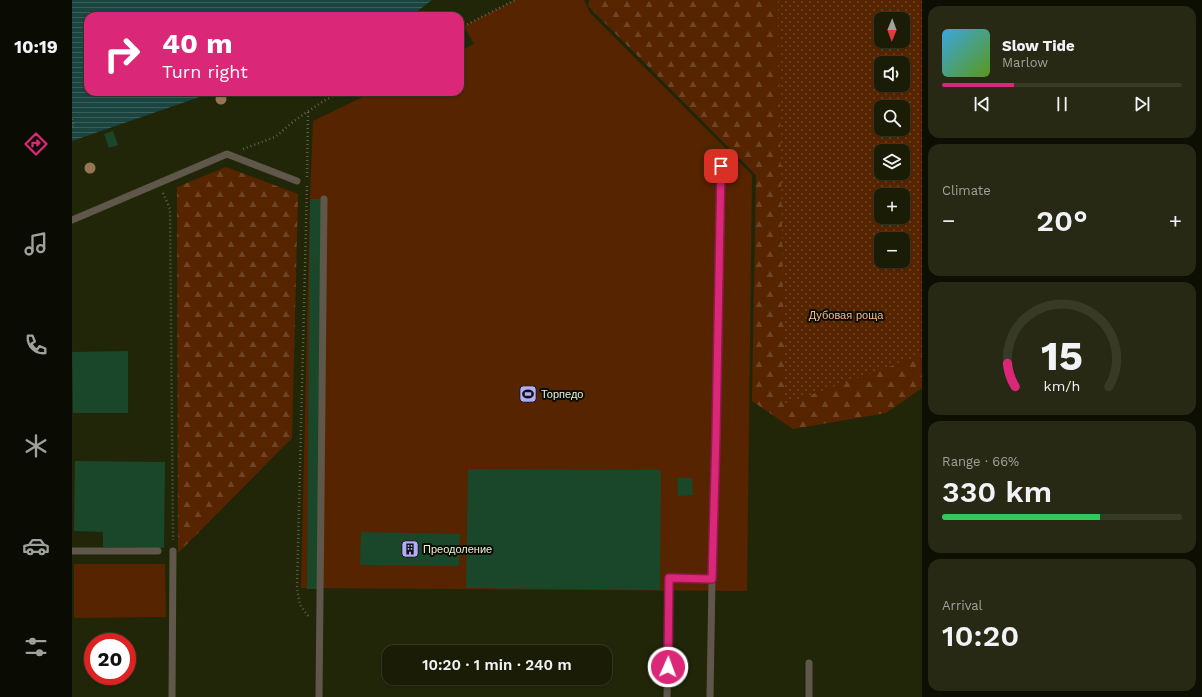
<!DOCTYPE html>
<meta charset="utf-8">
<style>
body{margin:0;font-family:"Work Sans",sans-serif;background:#272914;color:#f1f3f6;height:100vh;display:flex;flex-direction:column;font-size:15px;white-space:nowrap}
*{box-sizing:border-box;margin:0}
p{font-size:13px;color:#9fa19b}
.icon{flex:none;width:22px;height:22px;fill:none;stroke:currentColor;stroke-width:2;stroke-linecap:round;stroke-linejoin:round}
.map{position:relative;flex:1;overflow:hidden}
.panel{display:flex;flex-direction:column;gap:6px;padding:6px;background:#0e0f03;width:280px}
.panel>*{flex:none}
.guide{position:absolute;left:12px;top:12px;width:380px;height:84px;border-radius:12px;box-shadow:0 1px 3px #0004,0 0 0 1px #383a28;background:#db2777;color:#fff;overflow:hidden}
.needle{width:26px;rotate:181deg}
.controls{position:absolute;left:802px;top:12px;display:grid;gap:8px}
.controls a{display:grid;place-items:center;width:36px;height:36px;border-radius:8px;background:#1a1c06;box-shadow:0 1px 3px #0004,0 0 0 1px #383a28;font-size:20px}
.speed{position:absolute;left:12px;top:633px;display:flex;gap:8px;font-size:20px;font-weight:700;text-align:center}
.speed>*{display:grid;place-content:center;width:52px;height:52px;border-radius:50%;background:#1a1c06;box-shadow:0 1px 3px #0004,0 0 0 1px #383a28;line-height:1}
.speed .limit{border:6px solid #d22;background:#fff;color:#111}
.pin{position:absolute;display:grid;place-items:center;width:34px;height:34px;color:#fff;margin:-17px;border-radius:8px;box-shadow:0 2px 6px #0006}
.me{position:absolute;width:44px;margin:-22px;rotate:2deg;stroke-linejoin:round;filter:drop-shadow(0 0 3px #0008)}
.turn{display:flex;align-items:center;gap:14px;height:84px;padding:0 12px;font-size:18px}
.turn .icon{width:52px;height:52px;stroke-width:2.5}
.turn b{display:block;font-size:28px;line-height:34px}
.big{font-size:30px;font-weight:600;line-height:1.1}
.panel .widget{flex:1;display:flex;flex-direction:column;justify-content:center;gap:6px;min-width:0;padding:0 14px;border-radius:12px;background:#272914}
.panel .dial{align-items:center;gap:0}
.dial svg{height:104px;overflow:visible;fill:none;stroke:#383a28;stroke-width:7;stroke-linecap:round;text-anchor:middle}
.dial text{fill:#f1f3f6;stroke:none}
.song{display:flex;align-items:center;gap:12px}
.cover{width:48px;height:48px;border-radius:6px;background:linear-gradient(135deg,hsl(200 70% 55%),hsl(90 70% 35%))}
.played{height:4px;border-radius:2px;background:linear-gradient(90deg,#db2777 30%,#383a28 30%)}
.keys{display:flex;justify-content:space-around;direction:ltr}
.heat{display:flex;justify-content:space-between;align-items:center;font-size:22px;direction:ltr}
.charge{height:6px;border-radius:3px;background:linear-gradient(90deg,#34c759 66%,#383a28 0)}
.trip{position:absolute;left:310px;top:645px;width:230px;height:40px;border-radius:12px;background:#1a1c06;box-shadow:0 1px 3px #0004,0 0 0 1px #383a28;font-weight:600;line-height:40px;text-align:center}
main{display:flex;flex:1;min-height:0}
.tab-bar{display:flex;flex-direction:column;width:72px;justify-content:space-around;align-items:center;background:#0a0b02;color:#9fa19b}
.tab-bar .icon{width:28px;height:28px}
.tab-bar .current{color:#db2777}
.tab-bar b{font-size:18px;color:#f1f3f6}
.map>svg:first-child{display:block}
</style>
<main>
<nav class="tab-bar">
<b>10:19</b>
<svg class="icon current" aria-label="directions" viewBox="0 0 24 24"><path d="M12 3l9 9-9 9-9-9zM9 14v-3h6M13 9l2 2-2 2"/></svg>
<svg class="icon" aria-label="music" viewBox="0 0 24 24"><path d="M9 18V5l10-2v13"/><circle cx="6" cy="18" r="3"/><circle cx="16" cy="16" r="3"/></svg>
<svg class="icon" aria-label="phone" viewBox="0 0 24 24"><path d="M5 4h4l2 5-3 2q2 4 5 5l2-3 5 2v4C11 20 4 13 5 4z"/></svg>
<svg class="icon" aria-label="climate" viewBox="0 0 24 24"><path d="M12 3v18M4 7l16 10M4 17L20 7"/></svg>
<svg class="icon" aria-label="car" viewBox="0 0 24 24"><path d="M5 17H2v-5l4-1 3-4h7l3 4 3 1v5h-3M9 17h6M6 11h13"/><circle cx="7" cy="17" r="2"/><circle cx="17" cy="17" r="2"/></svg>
<svg class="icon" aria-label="filters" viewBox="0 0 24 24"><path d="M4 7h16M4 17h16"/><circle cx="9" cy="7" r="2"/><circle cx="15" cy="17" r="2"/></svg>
</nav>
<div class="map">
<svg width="850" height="697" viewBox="0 0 850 697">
<defs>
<pattern id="forest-firs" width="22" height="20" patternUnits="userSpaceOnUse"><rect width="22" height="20" fill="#572400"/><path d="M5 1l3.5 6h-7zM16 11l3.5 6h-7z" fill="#6f4425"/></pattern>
<pattern id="park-dots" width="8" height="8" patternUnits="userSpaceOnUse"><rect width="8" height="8" fill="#572400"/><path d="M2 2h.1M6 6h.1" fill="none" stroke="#6f4425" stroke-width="1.8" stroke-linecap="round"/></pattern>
<pattern id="water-rules" width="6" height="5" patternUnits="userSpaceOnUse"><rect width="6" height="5" fill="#194440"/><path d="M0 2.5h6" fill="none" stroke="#3a5f5b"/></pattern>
</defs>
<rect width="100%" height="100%" fill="#222608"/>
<!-- forest -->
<path fill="url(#forest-firs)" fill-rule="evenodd" d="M517,0h333v388l-36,25 -93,16 -41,-28 4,-226 -168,-169zM809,19h22v22h-22zM809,63h22v22h-22zM809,107h22v22h-22zM809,151h22v22h-22zM809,195h22v22h-22zM809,239h22v22h-22z
M154,167l72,27 -6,244 -114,115 -1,-366z"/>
<!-- park -->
<path fill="url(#park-dots)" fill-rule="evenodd" d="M706,0h144v355l-137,49zM809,19h22v22h-22zM809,63h22v22h-22zM809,107h22v22h-22zM809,151h22v22h-22zM809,195h22v22h-22zM809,239h22v22h-22z"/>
<!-- pitch -->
<path fill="#572400" d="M443,0h69l6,13 162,162 -5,416 -446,-3 9,-389 3,-78 60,-29h87v-41l14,-7 -10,-18z
M2,564h91l1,53 -92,1z"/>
<!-- water -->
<path fill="url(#water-rules)" d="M0,0h360l-21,16h-323v76h126l-142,49z"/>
<!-- building -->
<path fill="#1a4729" d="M41,131l5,14 -9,3 -5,-14z
M238,199h14l-3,390h-14z
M56,351v62h-55l-1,-61z
M3,461l90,1 -1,86 -61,-1v-15l-29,-1z
M396,469l193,1 -1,120 -194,-2z
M605,478h15l1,17 -15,1z
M289,532l99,2 -1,32 -99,-1z"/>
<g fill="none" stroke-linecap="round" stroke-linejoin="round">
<!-- path -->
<path stroke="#5e6348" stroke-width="2.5" stroke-dasharray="1 3" stroke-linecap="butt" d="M388,28l55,-28
M0,119l2,7 -2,1
M171,149l32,-12 19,-16 28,-19 18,-10
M235,177l1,-66
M235,186l-10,402 3,17 9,12
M91,193l7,16 3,331"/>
<!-- service -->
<path stroke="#5e574a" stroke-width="7" d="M0,220l155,-66 70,27
M0,551h86
M100,697l1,-146
M247,697l5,-498
M595,697l2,-119 43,1 4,-144 5,-270
M638,697l2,-118
M737,697v-34"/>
</g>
<!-- trees -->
<g fill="#977553">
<circle cx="149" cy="99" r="5.5"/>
<circle cx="18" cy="168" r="5.5"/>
</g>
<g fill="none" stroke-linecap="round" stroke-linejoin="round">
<defs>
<path id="route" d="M596,667l1,-89 43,1 4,-144 5,-269"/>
</defs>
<!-- route casing -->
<use href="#route" stroke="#8e194d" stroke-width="10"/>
<!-- route -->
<use href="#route" stroke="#db2777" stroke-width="7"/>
</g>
<!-- icons -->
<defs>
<symbol id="stadium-square" viewBox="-11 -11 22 22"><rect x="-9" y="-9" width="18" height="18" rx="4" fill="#b3adf9" stroke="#0c0e04"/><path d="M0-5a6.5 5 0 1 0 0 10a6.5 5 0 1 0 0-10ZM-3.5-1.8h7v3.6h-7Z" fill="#111"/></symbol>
<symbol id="building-square" viewBox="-11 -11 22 22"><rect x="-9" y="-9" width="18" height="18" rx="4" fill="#b3adf9" stroke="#0c0e04"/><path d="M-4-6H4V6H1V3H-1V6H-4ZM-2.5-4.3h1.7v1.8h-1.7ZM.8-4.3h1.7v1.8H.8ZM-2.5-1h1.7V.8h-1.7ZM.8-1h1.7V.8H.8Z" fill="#111"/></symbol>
</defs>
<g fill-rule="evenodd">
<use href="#stadium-square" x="446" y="384" width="20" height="20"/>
<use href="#building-square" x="328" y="539" width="20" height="20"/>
</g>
<g text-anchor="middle" stroke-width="4" stroke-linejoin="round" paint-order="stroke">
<!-- park labels -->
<g font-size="11" fill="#f7b591" stroke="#0c0e04">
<text x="774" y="319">Дубовая роща</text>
</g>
<!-- poi labels -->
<g font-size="11" fill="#e8eddb" stroke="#0c0e04" text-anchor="start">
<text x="469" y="398">Торпедо</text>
<text x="351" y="553">Преодоление</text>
</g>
</g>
</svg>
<div class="controls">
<a><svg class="needle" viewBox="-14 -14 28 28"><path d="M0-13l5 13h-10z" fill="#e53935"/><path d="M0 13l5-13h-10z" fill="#9fa19b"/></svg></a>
<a><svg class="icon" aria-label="sound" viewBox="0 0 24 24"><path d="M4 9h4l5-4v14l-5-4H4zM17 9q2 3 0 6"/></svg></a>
<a><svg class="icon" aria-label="search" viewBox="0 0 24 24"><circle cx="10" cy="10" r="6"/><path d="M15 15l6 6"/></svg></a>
<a><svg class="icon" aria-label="layers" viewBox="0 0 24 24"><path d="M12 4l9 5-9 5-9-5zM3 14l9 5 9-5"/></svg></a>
<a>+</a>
<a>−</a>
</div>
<div class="speed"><div class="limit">20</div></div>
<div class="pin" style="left:649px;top:166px;background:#d93025"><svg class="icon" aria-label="arrive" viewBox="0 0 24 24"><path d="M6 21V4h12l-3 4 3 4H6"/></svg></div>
<svg class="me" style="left:596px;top:667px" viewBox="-20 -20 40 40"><circle r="17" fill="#db2777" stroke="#fff" stroke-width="3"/><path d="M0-11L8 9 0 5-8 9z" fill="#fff"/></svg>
<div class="trip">10:20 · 1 min · 240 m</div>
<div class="guide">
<div class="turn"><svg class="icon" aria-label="right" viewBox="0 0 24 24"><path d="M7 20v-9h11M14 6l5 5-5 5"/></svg><div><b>40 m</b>Turn right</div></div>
</div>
</div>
<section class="panel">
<div class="widget">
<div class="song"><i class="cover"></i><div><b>Slow Tide</b><p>Marlow</p></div></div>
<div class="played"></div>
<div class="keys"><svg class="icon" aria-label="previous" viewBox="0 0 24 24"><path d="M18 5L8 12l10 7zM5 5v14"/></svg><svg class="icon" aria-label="pause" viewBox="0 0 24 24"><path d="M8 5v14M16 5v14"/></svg><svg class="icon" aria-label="next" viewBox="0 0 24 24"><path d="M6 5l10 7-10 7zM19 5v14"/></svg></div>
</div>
<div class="widget"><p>Climate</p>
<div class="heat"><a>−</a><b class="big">20°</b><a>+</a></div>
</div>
<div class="widget dial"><svg viewBox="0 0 100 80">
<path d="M14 69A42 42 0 1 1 86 69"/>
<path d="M14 69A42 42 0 0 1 8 51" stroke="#db2777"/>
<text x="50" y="56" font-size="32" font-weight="700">15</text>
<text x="50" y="72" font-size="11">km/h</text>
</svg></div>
<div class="widget"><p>Range · 66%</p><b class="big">330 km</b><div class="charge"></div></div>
<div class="widget"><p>Arrival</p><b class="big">10:20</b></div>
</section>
</main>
